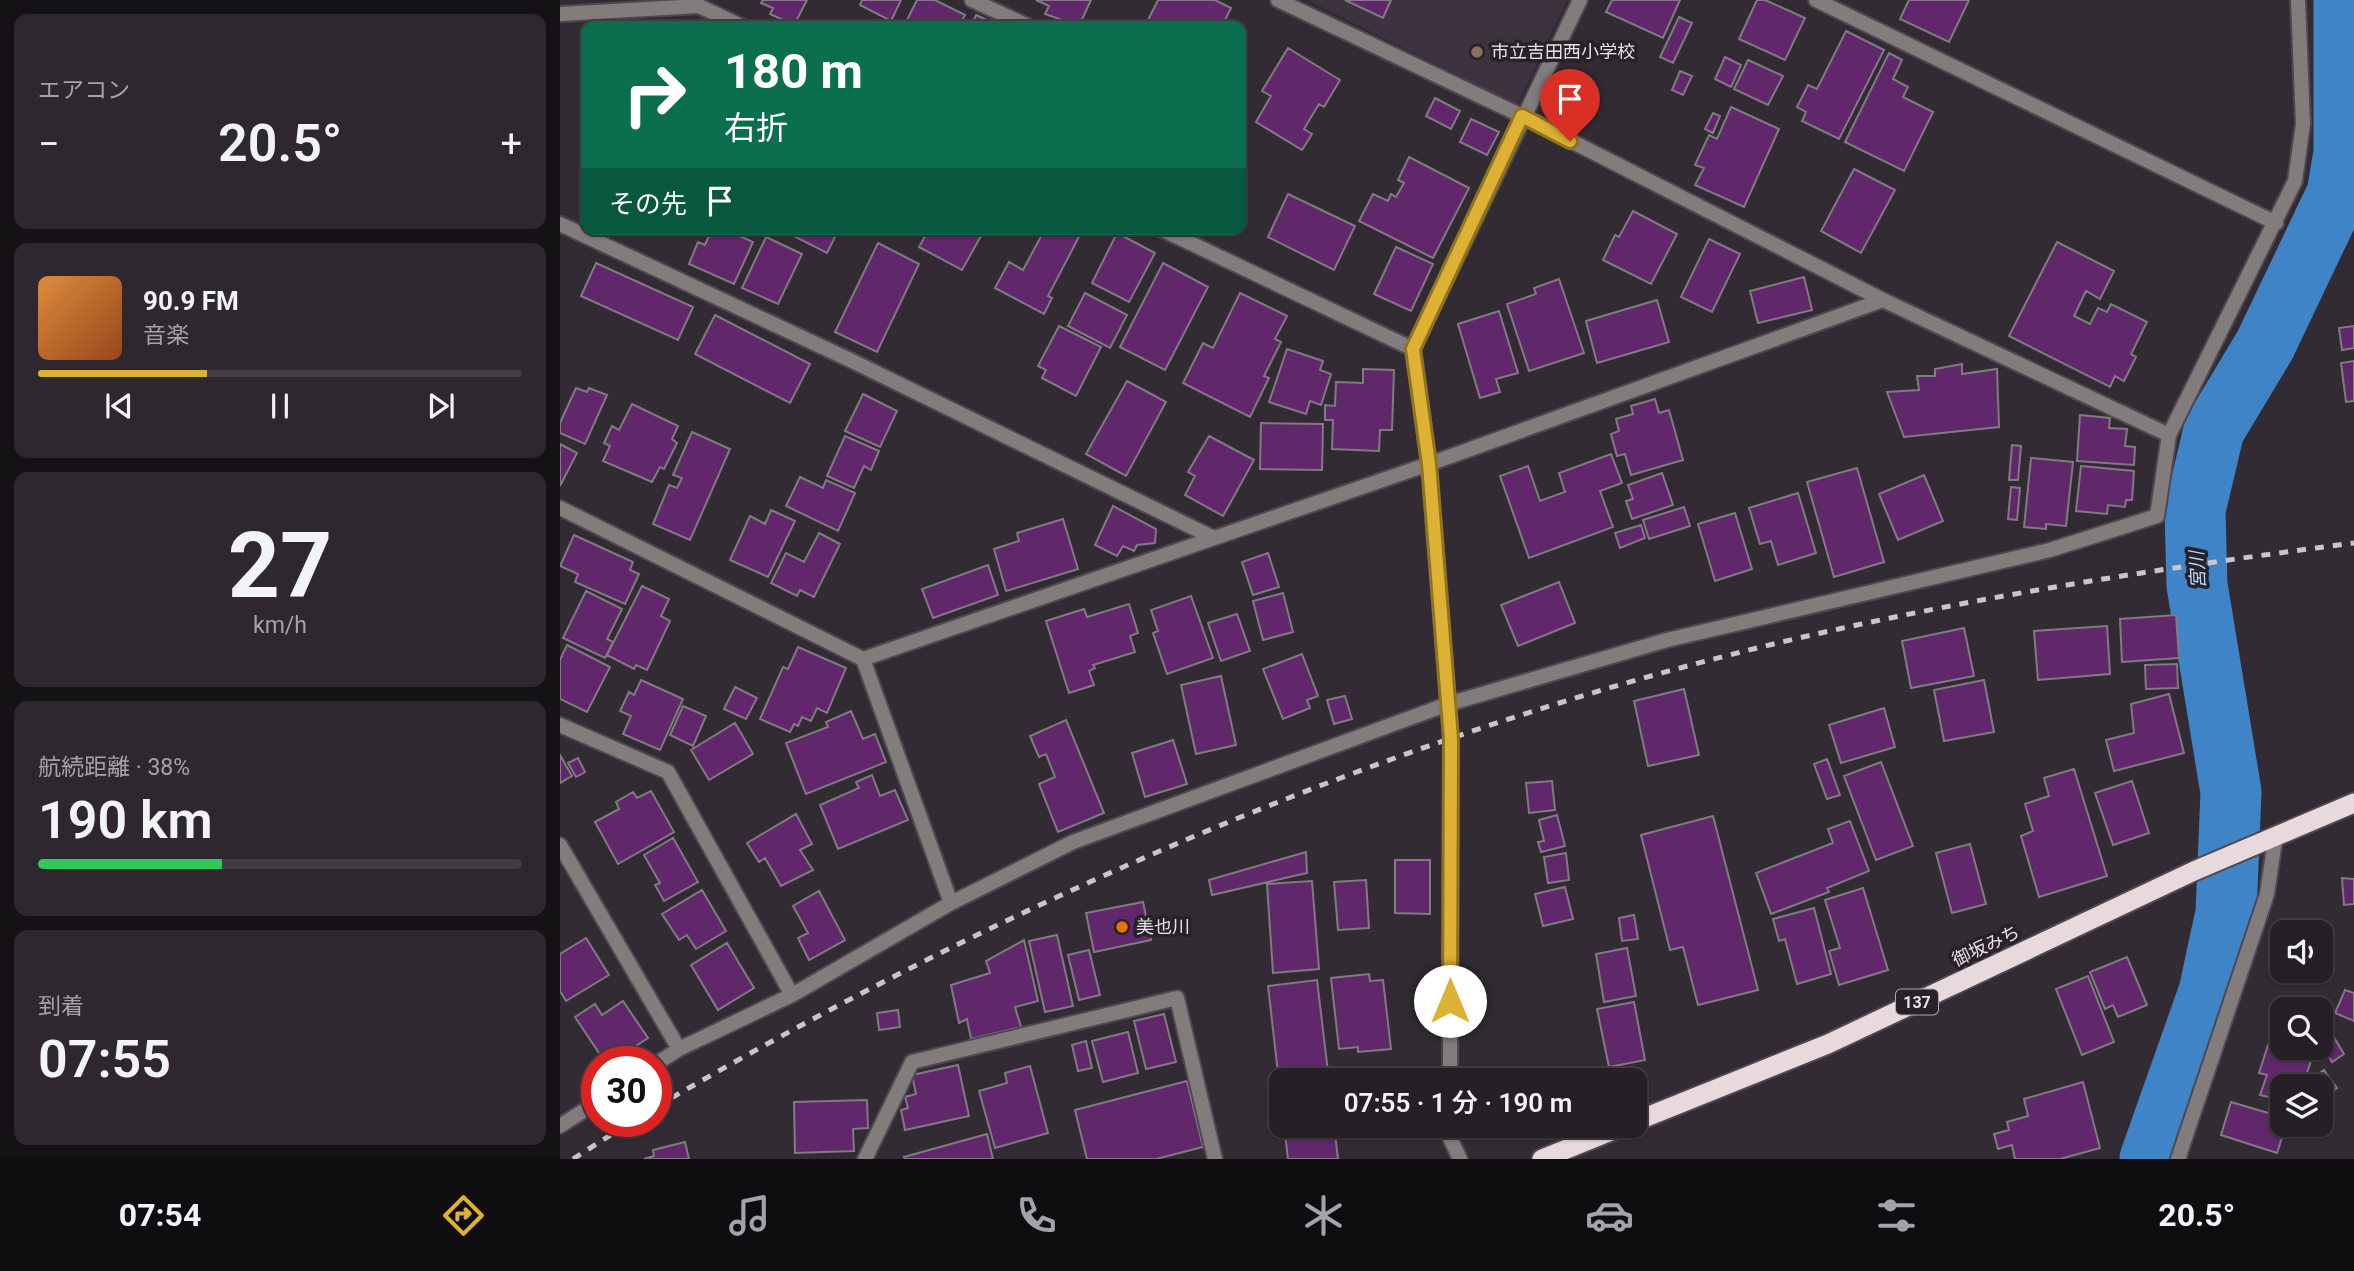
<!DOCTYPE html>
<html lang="ja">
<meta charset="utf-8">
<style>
body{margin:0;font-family:Roboto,"Noto Sans JP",sans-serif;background:#2e282e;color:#f1f3f6;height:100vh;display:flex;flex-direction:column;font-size:26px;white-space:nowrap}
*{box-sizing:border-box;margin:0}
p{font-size:23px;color:#a4a3a7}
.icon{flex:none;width:38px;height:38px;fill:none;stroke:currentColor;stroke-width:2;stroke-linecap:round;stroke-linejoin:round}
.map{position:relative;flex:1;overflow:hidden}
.drawer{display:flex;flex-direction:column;gap:14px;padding:14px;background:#151215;width:560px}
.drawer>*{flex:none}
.guide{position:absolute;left:21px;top:21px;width:665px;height:214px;border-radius:14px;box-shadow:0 2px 5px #0004,0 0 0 2px #423e43;background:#0b6e4f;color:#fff;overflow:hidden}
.buttons{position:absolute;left:1710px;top:920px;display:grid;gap:14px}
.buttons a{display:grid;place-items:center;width:63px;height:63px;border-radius:14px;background:#262026;box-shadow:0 2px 5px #0004,0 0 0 2px #423e43;font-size:35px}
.speed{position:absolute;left:21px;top:1046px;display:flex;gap:14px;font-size:35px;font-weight:700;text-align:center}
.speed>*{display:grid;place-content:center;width:91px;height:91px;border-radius:50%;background:#262026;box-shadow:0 2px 5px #0004,0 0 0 2px #423e43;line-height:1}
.speed .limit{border:10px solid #d22;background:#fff;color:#111}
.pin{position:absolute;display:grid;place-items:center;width:60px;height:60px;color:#fff;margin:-72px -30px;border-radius:50% 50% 50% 0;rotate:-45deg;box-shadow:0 0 7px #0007}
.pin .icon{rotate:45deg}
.me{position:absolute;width:77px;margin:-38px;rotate:0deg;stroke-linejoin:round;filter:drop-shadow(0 0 5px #0008)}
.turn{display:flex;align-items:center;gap:24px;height:147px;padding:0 28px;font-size:32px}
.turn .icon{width:91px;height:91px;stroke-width:2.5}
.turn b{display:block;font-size:49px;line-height:60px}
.then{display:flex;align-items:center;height:66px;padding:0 28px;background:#0003;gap:14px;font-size:26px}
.big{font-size:52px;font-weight:600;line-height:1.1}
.drawer .tile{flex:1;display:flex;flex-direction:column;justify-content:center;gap:10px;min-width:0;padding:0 24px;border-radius:14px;background:#2e282e}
.drawer .dial{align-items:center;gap:0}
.dial b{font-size:91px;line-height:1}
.song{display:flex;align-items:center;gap:21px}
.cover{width:84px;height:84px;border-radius:10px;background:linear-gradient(135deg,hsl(30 70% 55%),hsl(20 70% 35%))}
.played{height:7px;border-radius:4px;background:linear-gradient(90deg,#ddb133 35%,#423e43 35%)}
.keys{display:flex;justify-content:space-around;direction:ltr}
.heat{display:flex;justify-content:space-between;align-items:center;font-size:38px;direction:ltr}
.charge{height:10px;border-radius:5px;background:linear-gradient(90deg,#34c759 38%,#423e43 0)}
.trip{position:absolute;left:709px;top:1068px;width:378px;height:70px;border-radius:14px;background:#262026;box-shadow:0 2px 5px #0004,0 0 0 2px #423e43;font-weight:600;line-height:70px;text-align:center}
.tabs{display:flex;height:112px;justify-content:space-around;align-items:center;background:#0f0d0f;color:#a4a3a7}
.tabs .icon{width:49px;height:49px}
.tabs .selected{color:#ddb133}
.tabs b{font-size:32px;color:#f1f3f6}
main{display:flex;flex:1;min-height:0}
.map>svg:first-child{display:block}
</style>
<main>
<section class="drawer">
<div class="tile"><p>エアコン</p>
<div class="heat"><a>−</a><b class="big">20.5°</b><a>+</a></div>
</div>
<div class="tile">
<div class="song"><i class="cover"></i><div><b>90.9 FM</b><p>音楽</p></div></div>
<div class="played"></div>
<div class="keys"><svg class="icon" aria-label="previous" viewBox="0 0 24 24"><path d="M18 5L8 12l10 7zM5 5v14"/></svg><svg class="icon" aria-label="pause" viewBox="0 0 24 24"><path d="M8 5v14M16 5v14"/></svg><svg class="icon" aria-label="next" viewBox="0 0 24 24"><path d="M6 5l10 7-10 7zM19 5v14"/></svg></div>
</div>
<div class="tile dial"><b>27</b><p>km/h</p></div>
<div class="tile"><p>航続距離 · 38%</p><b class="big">190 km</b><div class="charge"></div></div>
<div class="tile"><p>到着</p><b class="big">07:55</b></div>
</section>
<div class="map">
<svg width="1794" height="1159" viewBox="0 0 1794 1159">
<rect width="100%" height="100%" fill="#322b33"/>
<!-- built -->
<path fill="#3d333f" d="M748,0h259l-50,105z"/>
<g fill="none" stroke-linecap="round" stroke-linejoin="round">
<!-- river -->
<path stroke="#3e84c7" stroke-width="61" d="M1590,1159l59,-167 17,-79 5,-121 -34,-207 -2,-75 19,-80 51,-85 72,-151 7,-41v-153"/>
</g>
<!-- building -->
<path fill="#60276a" stroke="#817a83" stroke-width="2" d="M203,0h44l-13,25 -24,-11 3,-6 -12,-5z
M302,0h39l-10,21 -31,-16z
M357,0h18l30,15 -6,11h-55z
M476,0h55l-12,26 -34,-12 4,-8z
M598,0h57l16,8 -9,18h-77z
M785,0h46l-8,18z
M1052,0h68l-17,38 -57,-26z
M1197,0h8l40,18 -20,42 -46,-21z
M1349,0h60l-20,42 -49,-23z
M416,15l24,11h-29z
M1119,17l13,6 -19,40 -13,-6z
M1286,31l38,19 -45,89 -37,-18 4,-9 -9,-5 11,-22 9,4z
M728,48l52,32 -16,27 -5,-3 -15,25 8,5 -10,16 -46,-28 15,-26 -9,-5z
M1329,53l13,7 -9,19 15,8 -5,10 30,15 -29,59 -59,-29z
M1165,57l16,8 -10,22 -16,-8z
M1188,60l35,16 -15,29 -34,-16z
M1120,71l12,5 -9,19 -11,-5z
M875,98l25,13 -9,18 -25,-13z
M1171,107l48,22 -35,78 -49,-22 9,-17 -9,-3 14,-30 8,4z
M1153,113l7,3 -7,17 -8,-4z
M911,119l28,13 -12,23 -27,-13z
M849,157l60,31 -36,70 -74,-37 14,-27 15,7 3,-7 5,3 8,-14 -6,-3z
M1294,169l41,21 -34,63 -40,-22z
M728,194l67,32 -21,44 -66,-33z
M1073,211l44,23 -26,50 -48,-24 12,-25 4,2z
M152,229h12l29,13 -19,42 -45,-20 9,-22 7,3z
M220,229h59l-12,24z
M369,229h49l-2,5 5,2 -19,34 -43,-23z
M485,229h38l-35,67 4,2 -8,16 -49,-26 14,-26 14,8z
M557,233l38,20 -26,49 -37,-19z
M206,237l36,17 -24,50 -36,-16z
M1149,239l31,15 -28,58 -31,-15z
M1497,242l57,29 -14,28 -14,-8 -12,25 16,8 8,-16 9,4 4,-8 36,18 -16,32 5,3 -12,24 -9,-5 -5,11 -101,-51z
M318,243l41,21 -42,88 -42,-20z
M836,247l37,17 -22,47 -37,-17z
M36,263l97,44 -15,33 -97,-44z
M603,263l45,24 -43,83 -45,-23z
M1244,277l8,33 -54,13 -8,-32z
M999,279l25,74 -55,18 -22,-67 29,-10 -2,-6z
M525,293l42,22 -17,33 -42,-22z
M680,293l47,23 -12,23 6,3 -17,34 5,2 -19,39 -67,-34 20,-40 10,5z
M1097,300l12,42 -72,21 -11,-42z
M939,311l19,62 -22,6 4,13 -20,6 -22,-74z
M155,315l95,49 -20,39 -95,-49z
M499,326l42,21 -25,49 -34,-18 4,-8 -8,-4z
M1794,326v22l-12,2 -3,-22z
M727,349l36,12 -3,9 11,4 -10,31 -11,-4 -4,13 -37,-12z
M1794,361v40l-8,1 -5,-39z
M1402,364v10l35,-5 2,58 -95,10 -17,-45 32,-2 -2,-14h18v-7z
M803,369l31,1 -2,60h-12l-1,21 -47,-2 1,-29h-8v-15l10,1 1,-24 27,1z
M567,381l39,21 -40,74 -40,-22z
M16,388l11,4 2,-4 18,7 -22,49 -25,-11v-10z
M303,394l34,17 -17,36 -35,-16z
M1095,399l4,14 10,-3 14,50 -52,15 -6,-21 -8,2 -6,-22 8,-3 -3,-12 17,-5 -2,-8z
M72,404l46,22 -6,13 5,4 -13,26 -4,-2 -8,15 -49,-21 7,-15 -6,-3 8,-17 7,4z
M1520,415l30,3 -1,10 18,1 -2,17 10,1 -1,18 -57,-4z
M701,423l62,1 -1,46 -62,-1z
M132,432l38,17 -40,91 -37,-16 16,-39 8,3 5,-10 -9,-3z
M285,436l34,15 -8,19 -7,-4 -10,22 -27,-12z
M649,436l45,24 -31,56 -38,-21 10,-19 -7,-4z
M0,444l17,9 -17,33z
M1452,445l9,1 -3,34h-9z
M1051,454l11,29 -22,8 13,36 -84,31 -29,-82 28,-10 12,35 25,-9 -6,-19z
M1471,458l42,4 -7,64 -20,-2v5l-22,-2z
M1521,466l53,5 -2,29h-6l-1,7 -17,-2 -1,9 -31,-3z
M1297,468l27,94 -50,15 -27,-95z
M1102,473l11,32 -41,14 -6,-18 7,-2 -5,-14z
M1364,475l19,46 -45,19 -19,-46z
M240,477l23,11 3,-8 29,13 -17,38 -52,-25z
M1451,487l9,1 -3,32 -9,-1z
M1238,493l18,60 -38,12 -7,-24 -11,3 -11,-36z
M553,506l43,23 -1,14 -18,2 -3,6 -11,-5 -6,10 -22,-11z
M1124,507l6,19 -41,13 -6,-19z
M211,510l24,11 -27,56 -38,-17 20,-44 15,8z
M1175,513l17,56 -37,12 -17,-57z
M503,519l15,50 -72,22 -12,-42 25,-8 -2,-8z
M1081,525l4,13 -25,10 -5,-15z
M259,533l21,11 -26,53 -14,-7 -3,6 -26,-13 15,-30 18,9z
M14,535l59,27 -3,8 9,4 -14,30 -50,-22 3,-8 -18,-8z
M708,553l11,34 -26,8 -11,-33z
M428,565l10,30 -65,23 -11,-29z
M999,582l16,41 -57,23 -17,-41z
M82,586l27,13 -8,17 9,5 -23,49 -11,-5 -2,4 -27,-14z
M26,591l36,18 -15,30 6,3 -8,16 -42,-20z
M723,593l10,39 -30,8 -10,-39z
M631,596l22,62 -46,16 -14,-41 5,-2 -7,-21z
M569,604l9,29 -8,3 5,16 -42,13 2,3 -6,3 5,14 -25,8 -23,-72 38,-12 3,8z
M677,614l13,37 -29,10 -13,-38z
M1616,615l3,43 -57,4 -2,-43z
M1547,626l3,48 -72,6 -4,-49z
M1404,628l10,48 -63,12 -9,-47z
M7,645l43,22 -23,45 -27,-13v-39z
M238,647l48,21 -19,45 -10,-5 -6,13 -9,-4 -4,9 -4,-2 -4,8 -30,-13 23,-52 5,2z
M742,654l16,42 -11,4 3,8 -27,11 -20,-50z
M1617,664l1,24 -32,1 -1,-24z
M661,676l15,69 -40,9 -15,-69z
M81,680l42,19 -23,51 -37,-16 8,-18 -11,-5 9,-19 5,3z
M1424,680l10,52 -50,9 -10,-51z
M175,687l22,11 -11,21 -22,-10z
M1124,689l15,66 -51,11 -14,-65z
M1609,694l15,59 -70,18 -8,-31 28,-7 -3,-29z
M785,696l7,23 -18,5 -7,-24z
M123,706l23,10 -13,30 -23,-11z
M1324,708l11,39 -54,16 -12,-38z
M291,711l12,28 12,-5 11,28 -80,32 -20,-51 42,-16 -2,-5z
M506,720l38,93 -46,19 -19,-48 16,-7 -9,-23 -7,3 -9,-21z
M175,723l18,31 -44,26 -18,-30z
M613,740l14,44 -42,13 -13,-44z
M0,755l12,21 -12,7z
M18,758l7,14 -9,5 -8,-14z
M1267,759l13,36 -13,4 -13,-35z
M1321,762l32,84 -37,14 -32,-84z
M1514,769l33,107 -68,21 -18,-61 12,-5 -8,-27 24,-8 -5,-18z
M312,775l8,21 15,-6 13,30 -70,29 -18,-44 39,-17 -3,-6z
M992,781l3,29 -26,3 -3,-30z
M1572,781l17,52 -36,12 -18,-52z
M91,791l23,41 -56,32 -23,-42 24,-13 -3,-7 17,-10 4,6z
M236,814l16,30 -12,6 13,20 -32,16 -16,-28 -6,4 -12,-19z
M997,815l8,31 -24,6 -3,-10 6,-1 -5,-21z
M1153,816l45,174 -60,15 -15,-58 -13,3 -29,-115z
M1290,821l19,50 -42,17 2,4 -58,22 -15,-41 77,-30 -5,-14z
M113,838l25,44 -34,19 -9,-16 5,-2 -16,-28z
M1410,844l16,60 -34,9 -16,-60z
M746,852l1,21 -95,22 -3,-15z
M1006,853l3,27 -21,3 -4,-26z
M835,860h35v54l-35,-1z
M1782,878l12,1v25l-10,1z
M806,880l3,48 -31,2 -4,-48z
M752,881l7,88 -46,4 -6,-89z
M1005,887l8,32 -30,7 -8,-32z
M1303,888l25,82 -49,15 -10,-34 11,-3 -15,-48z
M142,890l24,41 -30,18 -9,-14 -8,5 -17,-26z
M259,891l26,49 -36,20 -11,-22 10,-5 -15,-27z
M583,902l8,38 -57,12 -8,-39z
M1254,908l17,66 -34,10 -12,-45 -6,2 -6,-22z
M1074,915l4,24 -16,2 -3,-23z
M497,935l16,71 -28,6 -16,-71z
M26,938l23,37 -43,26 -6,-10v-37z
M464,940l14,61 -23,6 6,20 -50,12 -4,-20 -8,4 -8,-38 39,-12 -4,-12z
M167,943l27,45 -36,22 -27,-45z
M1067,948l9,48 -32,6 -8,-48z
M529,950l11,45 -21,5 -11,-45z
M1567,957l20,48 -29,12 -5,-12 -8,4 -15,-37z
M809,974l1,7 13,-1 8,69 -33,3v-5l-19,2 -8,-71z
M1528,976l26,66 -32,13 -26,-66z
M757,980l12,100h-48v19l-13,-113z
M1785,990l9,3v28l-19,-8z
M63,1001l25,37 -37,24h-6l-30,-45 20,-13 7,11z
M1074,1002l11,58 -36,7 -12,-58z
M338,1010l2,17 -21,3 -2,-17z
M604,1014l12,48 -30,7 -12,-48z
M1722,1019v22l-11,-11z
M568,1032l10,41 -35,9 -11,-41z
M1775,1039l9,15 -12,8 -9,-15z
M526,1041l6,27 -14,3 -6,-26z
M1708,1045l26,8 -5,-5 24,2 -5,7 4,1 -10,29h-20v13l-22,-5 7,-20 -8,-2z
M398,1065l11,51 -64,14 -4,-20 7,-2 -3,-11 11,-3 -4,-19z
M470,1066l18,67 -53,15 -16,-57 28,-8 -2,-10z
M1764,1070l13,18 -17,13v-14l-16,-2z
M627,1081l16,66 -47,12h-69l-12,-49z
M1523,1082l17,66 -40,11h-45l-3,-14 -14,4 -4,-15 15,-4 -2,-8 21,-6 -4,-17z
M307,1100l1,28 -15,1 1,22 -59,2 -1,-51z
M1671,1102l51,15v8h4l-9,28 -56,-18z
M724,1125h50l4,34h-50z
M427,1134l6,25h-88l-1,-2z
M125,1142l4,17h-45l10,-3 -1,-6z"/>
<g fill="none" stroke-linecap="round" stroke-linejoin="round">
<defs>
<path id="minor" d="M412,0l56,26
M718,0l244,116 361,184 286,135
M1256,0l460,223
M0,14l139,-8 42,20
M0,224l288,135 366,179
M601,229l252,120
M0,508l303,151 566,-195 454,-164
M303,659l88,244
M0,725l108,47 124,223
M0,845l119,204
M96,1064l23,-15 113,-54 159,-92 122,-61 375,-138 219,-64 383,-90 107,-34 12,-81 126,-254 8,-57 -5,-124
M890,1080l1,-341 -22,-275 -16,-115 167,-349
M890,1125l-1,11 11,23
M0,1126l37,-24
M305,1159l47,-97 265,-64 38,161
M1618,1159l89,-265 9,-60"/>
<path id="trunk" d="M1074,1122l194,-78 366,-173 160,-68
M982,1159l84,-34"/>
</defs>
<!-- minor casing -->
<use href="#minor" stroke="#4f4850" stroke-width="18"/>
<!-- trunk casing -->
<use href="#trunk" stroke="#4f4850" stroke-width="23"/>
<!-- minor -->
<use href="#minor" stroke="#827c7d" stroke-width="14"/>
<!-- trunk -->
<use href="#trunk" stroke="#e8dadc" stroke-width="19"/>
<!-- rail -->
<path stroke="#c9c5ca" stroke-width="5" stroke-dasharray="9 9" stroke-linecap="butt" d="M96,1107c344,-201 713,-363 1101,-459 196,-48 396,-79 597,-105
M13,1159l58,-37"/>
</g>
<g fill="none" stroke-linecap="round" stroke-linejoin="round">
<defs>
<path id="route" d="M890,1001l1,-262 -22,-275 -16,-115 109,-233 48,25"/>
</defs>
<!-- route casing -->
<use href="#route" stroke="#907321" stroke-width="18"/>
<!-- route -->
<use href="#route" stroke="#ddb133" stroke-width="12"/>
</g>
<!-- markers -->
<circle fill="#8d6e63" stroke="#282129" stroke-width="2.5" cx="917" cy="52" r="7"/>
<circle fill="#e8710a" stroke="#282129" stroke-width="2.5" cx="562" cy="927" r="7"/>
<g text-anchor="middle" stroke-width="7" stroke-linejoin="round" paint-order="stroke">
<!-- shield labels -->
<rect fill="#282129" stroke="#ada8ae" stroke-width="2" x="1336" y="989.5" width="42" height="25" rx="5"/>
<g font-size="16" font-weight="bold" fill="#e6e2e7">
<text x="1357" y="1008">137</text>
</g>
<!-- poi labels -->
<g font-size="18" fill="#e6e2e7" stroke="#282129" text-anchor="start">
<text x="931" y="58">市立吉田西小学校</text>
<text x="576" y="933">美也川</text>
</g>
<!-- street labels -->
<g font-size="18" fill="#e6e2e7" stroke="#282129">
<text transform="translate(1426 946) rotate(-25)" y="6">御坂みち</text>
</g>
<!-- water labels -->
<g font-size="19" font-style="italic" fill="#b5d8fb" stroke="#282129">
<text transform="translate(1637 570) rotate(-93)" y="7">宮川</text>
</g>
</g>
</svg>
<div class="buttons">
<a><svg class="icon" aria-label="sound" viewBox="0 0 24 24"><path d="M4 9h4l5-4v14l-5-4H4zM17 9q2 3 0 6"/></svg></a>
<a><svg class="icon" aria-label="search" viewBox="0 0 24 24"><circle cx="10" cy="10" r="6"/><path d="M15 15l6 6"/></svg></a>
<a><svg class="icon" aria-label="layers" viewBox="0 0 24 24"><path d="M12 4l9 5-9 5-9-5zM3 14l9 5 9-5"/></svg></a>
</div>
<div class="speed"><div class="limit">30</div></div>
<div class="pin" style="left:1010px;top:141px;background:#d93025"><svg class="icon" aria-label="arrive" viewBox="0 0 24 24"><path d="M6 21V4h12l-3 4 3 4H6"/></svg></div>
<svg class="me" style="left:890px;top:1001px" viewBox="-20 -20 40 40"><circle r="19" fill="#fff"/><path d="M0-13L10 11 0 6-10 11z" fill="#ddb133"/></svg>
<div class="trip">07:55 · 1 分 · 190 m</div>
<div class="guide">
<div class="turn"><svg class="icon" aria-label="right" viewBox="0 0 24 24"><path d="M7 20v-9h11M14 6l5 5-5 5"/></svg><div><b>180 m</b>右折</div></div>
<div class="then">その先<svg class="icon" aria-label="arrive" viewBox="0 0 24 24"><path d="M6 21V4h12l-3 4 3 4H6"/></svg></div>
</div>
</div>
</main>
<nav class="tabs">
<b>07:54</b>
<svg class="icon selected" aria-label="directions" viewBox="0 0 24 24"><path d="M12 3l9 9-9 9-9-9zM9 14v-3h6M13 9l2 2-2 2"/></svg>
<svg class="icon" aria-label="music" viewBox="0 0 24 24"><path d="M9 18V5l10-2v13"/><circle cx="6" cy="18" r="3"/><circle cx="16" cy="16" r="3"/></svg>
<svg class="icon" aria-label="phone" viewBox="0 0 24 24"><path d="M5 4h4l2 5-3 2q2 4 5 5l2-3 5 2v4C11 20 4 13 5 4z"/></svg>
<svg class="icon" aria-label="climate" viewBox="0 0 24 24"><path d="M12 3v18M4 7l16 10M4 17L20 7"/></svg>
<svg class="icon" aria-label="car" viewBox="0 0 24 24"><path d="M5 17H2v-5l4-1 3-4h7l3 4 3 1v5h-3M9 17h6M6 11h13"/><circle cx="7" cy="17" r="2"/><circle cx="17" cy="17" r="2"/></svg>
<svg class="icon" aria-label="filters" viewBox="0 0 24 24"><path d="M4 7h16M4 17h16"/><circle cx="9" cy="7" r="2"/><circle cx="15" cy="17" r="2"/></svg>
<b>20.5°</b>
</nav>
